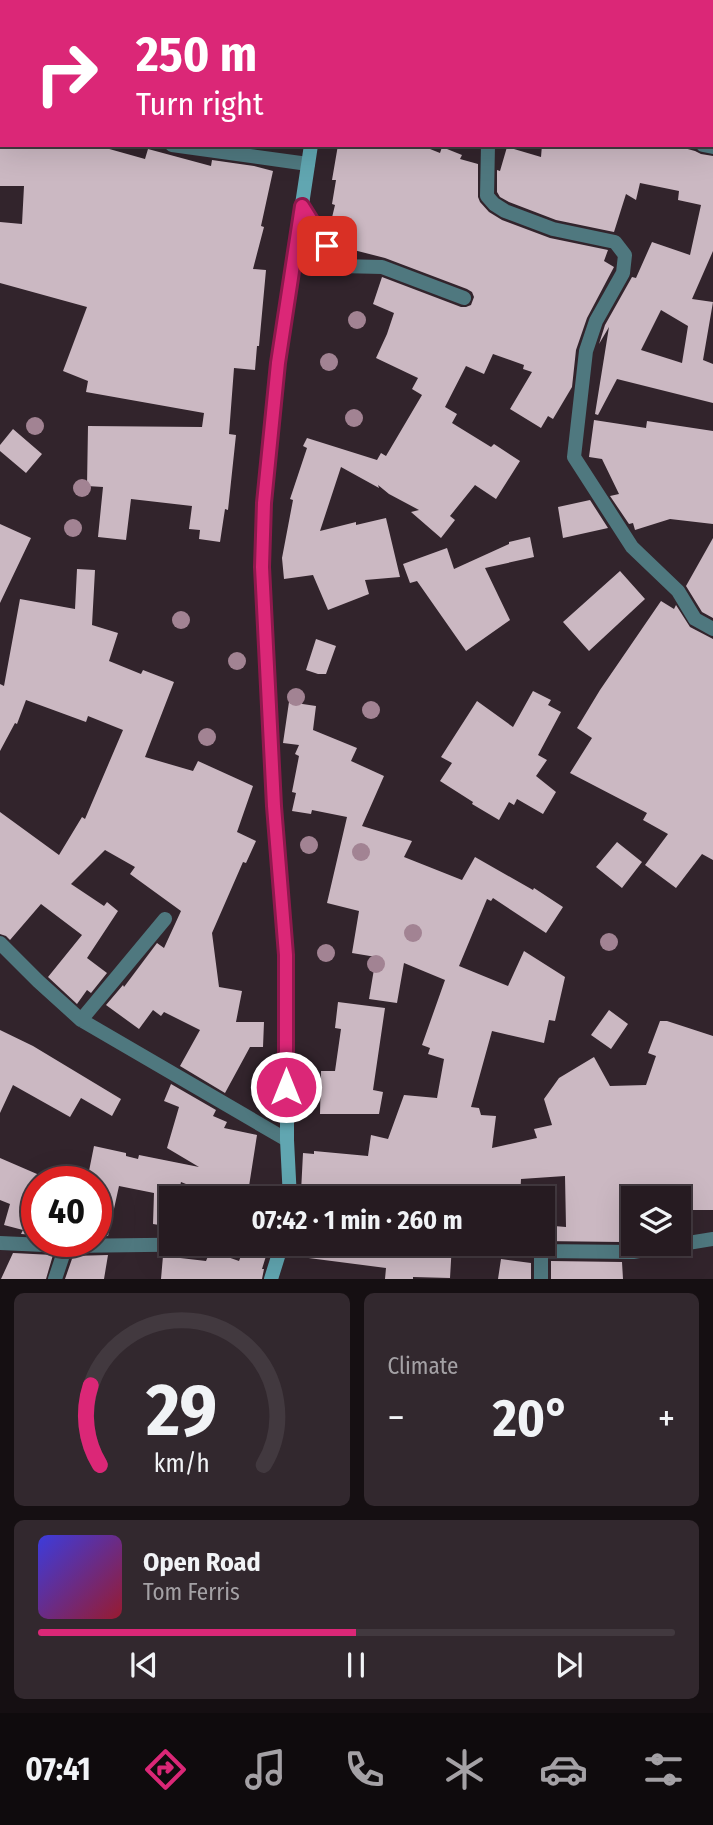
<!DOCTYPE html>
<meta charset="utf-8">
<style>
body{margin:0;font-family:"Fira Sans Condensed",sans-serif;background:#32282e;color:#f1f3f6;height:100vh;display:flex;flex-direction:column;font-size:26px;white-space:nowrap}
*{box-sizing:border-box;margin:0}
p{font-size:23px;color:#a4a1a5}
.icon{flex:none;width:38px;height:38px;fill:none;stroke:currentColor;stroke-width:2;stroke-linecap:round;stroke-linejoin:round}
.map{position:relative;height:1279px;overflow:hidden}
.panel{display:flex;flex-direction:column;gap:14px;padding:14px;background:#150f12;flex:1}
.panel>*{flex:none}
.top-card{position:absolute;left:0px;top:0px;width:714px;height:147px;box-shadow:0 7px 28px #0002,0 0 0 2px #42393f;background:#db2777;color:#fff;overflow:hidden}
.fabs{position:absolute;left:621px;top:1186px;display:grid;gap:14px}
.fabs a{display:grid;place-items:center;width:70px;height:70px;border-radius:0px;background:#261b21;box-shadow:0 7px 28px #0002,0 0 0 2px #42393f;font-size:35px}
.speed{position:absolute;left:21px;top:1166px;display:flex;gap:14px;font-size:35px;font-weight:700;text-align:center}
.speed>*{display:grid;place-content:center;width:91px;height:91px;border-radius:50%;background:#261b21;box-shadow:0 7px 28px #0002,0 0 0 2px #42393f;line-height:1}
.speed .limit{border:10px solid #d22;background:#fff;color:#111}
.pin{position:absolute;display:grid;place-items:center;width:60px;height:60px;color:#fff;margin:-30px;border-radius:14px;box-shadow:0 4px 10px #0006}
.me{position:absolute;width:77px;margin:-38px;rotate:0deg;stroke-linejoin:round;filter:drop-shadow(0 0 5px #0008)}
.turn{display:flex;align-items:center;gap:24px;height:147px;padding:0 21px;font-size:32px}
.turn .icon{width:91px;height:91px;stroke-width:2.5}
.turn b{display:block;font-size:49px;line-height:60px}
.big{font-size:52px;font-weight:700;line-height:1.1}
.panel .tile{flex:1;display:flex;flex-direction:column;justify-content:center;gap:10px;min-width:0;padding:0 24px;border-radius:10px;background:#32282e}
.panel .dial{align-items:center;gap:0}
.dial svg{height:182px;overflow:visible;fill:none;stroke:#42393f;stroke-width:7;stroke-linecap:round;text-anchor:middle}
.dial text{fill:#f1f3f6;stroke:none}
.song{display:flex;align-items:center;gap:21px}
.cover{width:84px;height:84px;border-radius:10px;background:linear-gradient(135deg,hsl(240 70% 55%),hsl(350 70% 35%))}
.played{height:7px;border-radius:4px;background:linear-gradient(90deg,#db2777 50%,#42393f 50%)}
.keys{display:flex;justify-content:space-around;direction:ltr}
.heat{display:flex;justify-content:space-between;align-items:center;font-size:38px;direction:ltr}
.panel .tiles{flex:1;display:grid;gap:14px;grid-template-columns:1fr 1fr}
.tile:last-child{grid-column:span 2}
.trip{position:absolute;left:159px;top:1186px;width:396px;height:70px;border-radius:0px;background:#261b21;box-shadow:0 7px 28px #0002,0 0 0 2px #42393f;font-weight:700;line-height:70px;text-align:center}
.menu{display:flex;height:112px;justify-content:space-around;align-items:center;background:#0f0b0d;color:#a4a1a5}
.menu .icon{width:49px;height:49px}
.menu .on{color:#db2777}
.menu b{font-size:32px;color:#f1f3f6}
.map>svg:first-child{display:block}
</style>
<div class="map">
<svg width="713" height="1279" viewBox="0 0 713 1279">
<rect width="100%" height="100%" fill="#32242c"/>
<!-- building -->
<path fill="#cbb8c2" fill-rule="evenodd" d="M0,145h95l50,14 3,-10 63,17 1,-6 42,6 19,5 -12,55 3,1 -11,42 13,1 -7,76h-2l-2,24 -21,-2 -5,66 7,1 -8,75 -3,-1 -5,33 -21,-3 1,-9 -11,-1 3,-23 -61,-7 -5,41 -28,-3 5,-50 -16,-1 1,-60 114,1 2,-14 -118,-21 2,-11 -25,-10 24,-64 -87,-24v-61l22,2 2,-38h-24z
M338,145h82l20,8 2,-6 20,8 -2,4 18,5v33l2,5 9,10 13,8 48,18 58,12 -4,11 10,6 -27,51 -11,32 -4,37 -19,32 -5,-3 -7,12 -31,-19 22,-37 -9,-3 1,-4 -31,-11 -9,20 -18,-8 -21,41 12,7 -5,9 39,24 3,-3 26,17 -24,38 -21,-14 -25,31 5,4 -14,18 -30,-26 8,-2 -30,-16 -11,-9 1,3 -38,-21 -21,64 36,-9v3l30,-7 14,59 -35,3 4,14 -41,16 -15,-35 -29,4 -2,-21 11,-58 -3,-1 17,-51 -4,-2 4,-8 70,22 4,-7 5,3 36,-61 -10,-6 6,-11 -42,-20 11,-24 7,-21 -21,-9 9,-27 79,30h5l5,-2 3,-8 -2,-5 -5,-3 -82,-31 -47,-12 -9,-16 6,-25 -3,-1 4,-24h-4z
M542,145h131l22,6 6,3 12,2v95l-21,48 21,3 -10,58 10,4v39l-96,-24 -19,36 -3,-1 14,-87 -10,17 6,-19 27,-48 4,1 16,-36 38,13 11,-50 -23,-5 1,-9 -39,-8 -4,17 -10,-6 -12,38 -58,-12 -47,-18 -9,-5 -3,-5v-22l3,1 7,-24 34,10zM661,310l27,16 -6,37 -41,-13z
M594,420l52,8 1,-7 66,10v93l-43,-5 -35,11 -2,-7 -4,1 -19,-28 9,-2 -17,-35 -13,-2z
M13,429l29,25 -16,19 -26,-22v-6z
M590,500l18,28 -45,10 -5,-31z
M0,524l31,14 -31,65z
M530,537l4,20 -49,11 25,52 -44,31 -49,-70 -7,2 -7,-19 44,-16 7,21 55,-25v-2z
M713,538v80l-11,-6 -16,-26z
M77,569l18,1 -3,55 26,8 -9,28 32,13 2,-4 31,12 -29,75 48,14 5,-10 55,25 -16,46 19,9 -10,22 -3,-1 -31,71 7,54 23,4 -6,31h28l-1,25h-13l-25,46 -45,-27 20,-36 -36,-18 -3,4 -8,-6 -14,19 -33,-24 17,-20 1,2 33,-44 7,5 17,-37 -51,-37 5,-7 -30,-17 -34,34 33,22 3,-4 11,9 -31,47 20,15 -16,20 -4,-3 -10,14 -29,-27 34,-42 -41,-31 -31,36 -4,-4 -6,-2v-122l59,43 23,-38 3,2 38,-89 -35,-14 -2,6 -60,-22 -9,24 -2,-1 -15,28v-67l4,2 16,-87 55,10z
M620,571l25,28 -56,52 -26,-29z
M661,601l13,8 2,-4 14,22 23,12v221l-11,-6 -26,34 -31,-23 23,-31 -25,-14 4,-7 -77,-40 22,-35 -15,-10 23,-38z
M316,639l20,7 -10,28h-8l-12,-4z
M533,691l18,9 -3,5 13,7 -23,43 9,5 -11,16 20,16 -13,22 -26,-15 -3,6 -5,-3 -10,18 -27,-16 1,-2 -33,-21 12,-18 -11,-6 36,-56 36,26z
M289,702l27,4 -3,24 44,18 -6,13 33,15 -22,50 50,15 -8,16 58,23 13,-23 58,33 1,-2 29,19 -17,26 -53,-35 -2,3 -4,-2 -28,67 49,20 16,-35 41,26 -10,44 -6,-1 -5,23 -52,-12 -21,76 8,1 2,7 15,1 -4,32 45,-10 -3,-9 18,-4 -8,-26 15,-21 35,-21 16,29 36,-1 10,-29 -8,-3 12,-32h7l46,15v174h-34v-11h-45v41h-13v2l-79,-1v-16l24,2 -1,-51 -44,3 -1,20h-72v-2l-22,1v-4l-41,2v3h-40l-35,-2v-5h-9l2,-39 11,1v-3l54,5 3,-21 17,4 16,-44 33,3 7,-39 -16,-5 2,-6 -8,-3 23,-65 -41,-17 -7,40 -28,-4 7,-42 -24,-4 7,-42 -32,-8 20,-86 -35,-7 -1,4 -19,-3 4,-18 -4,-1 7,-36 -4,-2 4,-9 -16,-2z
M617,842l25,20 -20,26 -26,-21z
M338,1002l47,6 -12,82 10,2 -4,22h-59l1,-43h14l6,-42 -6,-1z
M609,1010l19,14 -17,25 -20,-14z
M0,1030l33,16 88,53 -9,17 -31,-18 -11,19 -57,-32 -13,28z
M171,1084l45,26 -3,6 14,6 -3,6 33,7 -10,64h-24l-42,-17 -4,17h-5v28l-19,-3 1,-31 -35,-7 -11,50h-12v-55h-9l7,-35 32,7v3l12,3 1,-4 60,12 -32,-19 12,-41 -15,-6z
M0,1158l37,16v61l-16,-1 2,-4 -19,-5 6,-21 -10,-4z
M294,1244h63l51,7v-7h44l-2,34 -37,-1v2h-28l1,-11 -93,-12z
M244,1248l22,8 -4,13h2l-2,10h-101l2,-23 43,5 3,-7h10l20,7z
M13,1253l40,2 -7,24h-45z
M108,1255l-4,24h-39l8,-23z
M501,1259l30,4v16h-33z
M551,1261l71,1 1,17h-72z"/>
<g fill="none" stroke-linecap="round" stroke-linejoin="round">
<!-- street -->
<path stroke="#4f787f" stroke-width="14" d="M172,145l136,19
M488,145l-1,51 7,8 11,7 48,18 62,13 10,13 -2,18 -27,48 -10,30 -12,106 58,90 46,44 17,28 18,10
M703,145l10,2
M302,206l38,60 42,1 82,31
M0,943l38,38 43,39 206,120
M81,1020l84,-101
M0,1243l66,3 159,-2
M503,1244l38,7 92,1 80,-13
M55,1279l11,-33
M541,1279v-28"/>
<!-- secondary -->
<path stroke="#61a6b1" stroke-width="14" d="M334,2v-2
M290,1199l-3,-59v-185l-13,-149 -12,-239 2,-64 14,-140 33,-218
M271,1279l11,-35"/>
</g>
<!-- trees -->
<g fill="#a28393">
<circle cx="357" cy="320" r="9"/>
<circle cx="329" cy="362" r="9"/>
<circle cx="354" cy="418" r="9"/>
<circle cx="35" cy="426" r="9"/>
<circle cx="82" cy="488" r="9"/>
<circle cx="73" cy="528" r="9"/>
<circle cx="181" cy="620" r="9"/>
<circle cx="237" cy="661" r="9"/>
<circle cx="296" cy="697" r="9"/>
<circle cx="371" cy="710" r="9"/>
<circle cx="207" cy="737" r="9"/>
<circle cx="309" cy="845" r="9"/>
<circle cx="361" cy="852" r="9"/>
<circle cx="413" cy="933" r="9"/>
<circle cx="609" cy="942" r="9"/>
<circle cx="326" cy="953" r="9"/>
<circle cx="376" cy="964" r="9"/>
</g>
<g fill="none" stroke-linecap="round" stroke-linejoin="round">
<defs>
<path id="route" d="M286,1087v-132l-12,-149 -12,-239 2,-64 14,-140 24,-157 25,40"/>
</defs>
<!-- route casing -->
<use href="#route" stroke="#8e194d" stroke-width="18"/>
<!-- route -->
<use href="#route" stroke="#db2777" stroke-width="12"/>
</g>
</svg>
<div class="fabs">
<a><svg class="icon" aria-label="layers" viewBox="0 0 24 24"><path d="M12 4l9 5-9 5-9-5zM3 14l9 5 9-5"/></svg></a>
</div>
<div class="speed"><div class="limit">40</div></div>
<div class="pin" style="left:327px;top:246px;background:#d93025"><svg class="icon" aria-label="arrive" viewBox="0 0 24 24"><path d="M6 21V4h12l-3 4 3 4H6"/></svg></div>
<svg class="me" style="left:286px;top:1087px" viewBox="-20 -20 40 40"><circle r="17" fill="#db2777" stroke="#fff" stroke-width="3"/><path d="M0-11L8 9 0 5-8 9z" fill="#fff"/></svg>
<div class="trip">07:42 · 1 min · 260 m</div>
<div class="top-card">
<div class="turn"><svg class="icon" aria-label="right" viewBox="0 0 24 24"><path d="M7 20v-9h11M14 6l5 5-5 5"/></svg><div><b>250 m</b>Turn right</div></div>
</div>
</div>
<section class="panel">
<div class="tiles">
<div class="tile dial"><svg viewBox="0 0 100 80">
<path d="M14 69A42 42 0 1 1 86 69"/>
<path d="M14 69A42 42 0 0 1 10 34" stroke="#db2777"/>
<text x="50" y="56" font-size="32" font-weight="700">29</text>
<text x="50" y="72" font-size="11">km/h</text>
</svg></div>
<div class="tile"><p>Climate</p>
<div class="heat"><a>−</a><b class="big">20°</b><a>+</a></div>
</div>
<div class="tile">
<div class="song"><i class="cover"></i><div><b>Open Road</b><p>Tom Ferris</p></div></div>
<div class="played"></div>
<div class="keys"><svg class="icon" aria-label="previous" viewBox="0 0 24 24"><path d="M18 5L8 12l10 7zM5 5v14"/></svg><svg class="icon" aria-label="pause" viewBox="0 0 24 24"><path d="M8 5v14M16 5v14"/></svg><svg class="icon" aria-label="next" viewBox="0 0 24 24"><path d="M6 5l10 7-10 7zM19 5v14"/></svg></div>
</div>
</div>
</section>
<nav class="menu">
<b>07:41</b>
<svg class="icon on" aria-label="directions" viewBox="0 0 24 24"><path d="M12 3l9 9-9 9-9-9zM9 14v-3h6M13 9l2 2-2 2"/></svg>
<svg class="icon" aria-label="music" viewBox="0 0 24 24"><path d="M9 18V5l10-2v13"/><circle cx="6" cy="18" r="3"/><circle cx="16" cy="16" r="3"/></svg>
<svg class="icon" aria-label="phone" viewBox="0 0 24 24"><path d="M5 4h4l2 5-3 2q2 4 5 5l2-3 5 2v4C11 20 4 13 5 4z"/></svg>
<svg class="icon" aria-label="climate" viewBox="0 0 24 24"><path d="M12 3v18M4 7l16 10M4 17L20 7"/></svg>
<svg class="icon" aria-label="car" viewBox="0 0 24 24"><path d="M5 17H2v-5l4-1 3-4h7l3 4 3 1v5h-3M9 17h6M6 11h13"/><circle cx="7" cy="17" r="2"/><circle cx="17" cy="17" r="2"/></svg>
<svg class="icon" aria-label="filters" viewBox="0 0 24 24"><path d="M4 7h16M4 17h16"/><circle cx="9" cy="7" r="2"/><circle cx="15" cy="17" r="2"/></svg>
</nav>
